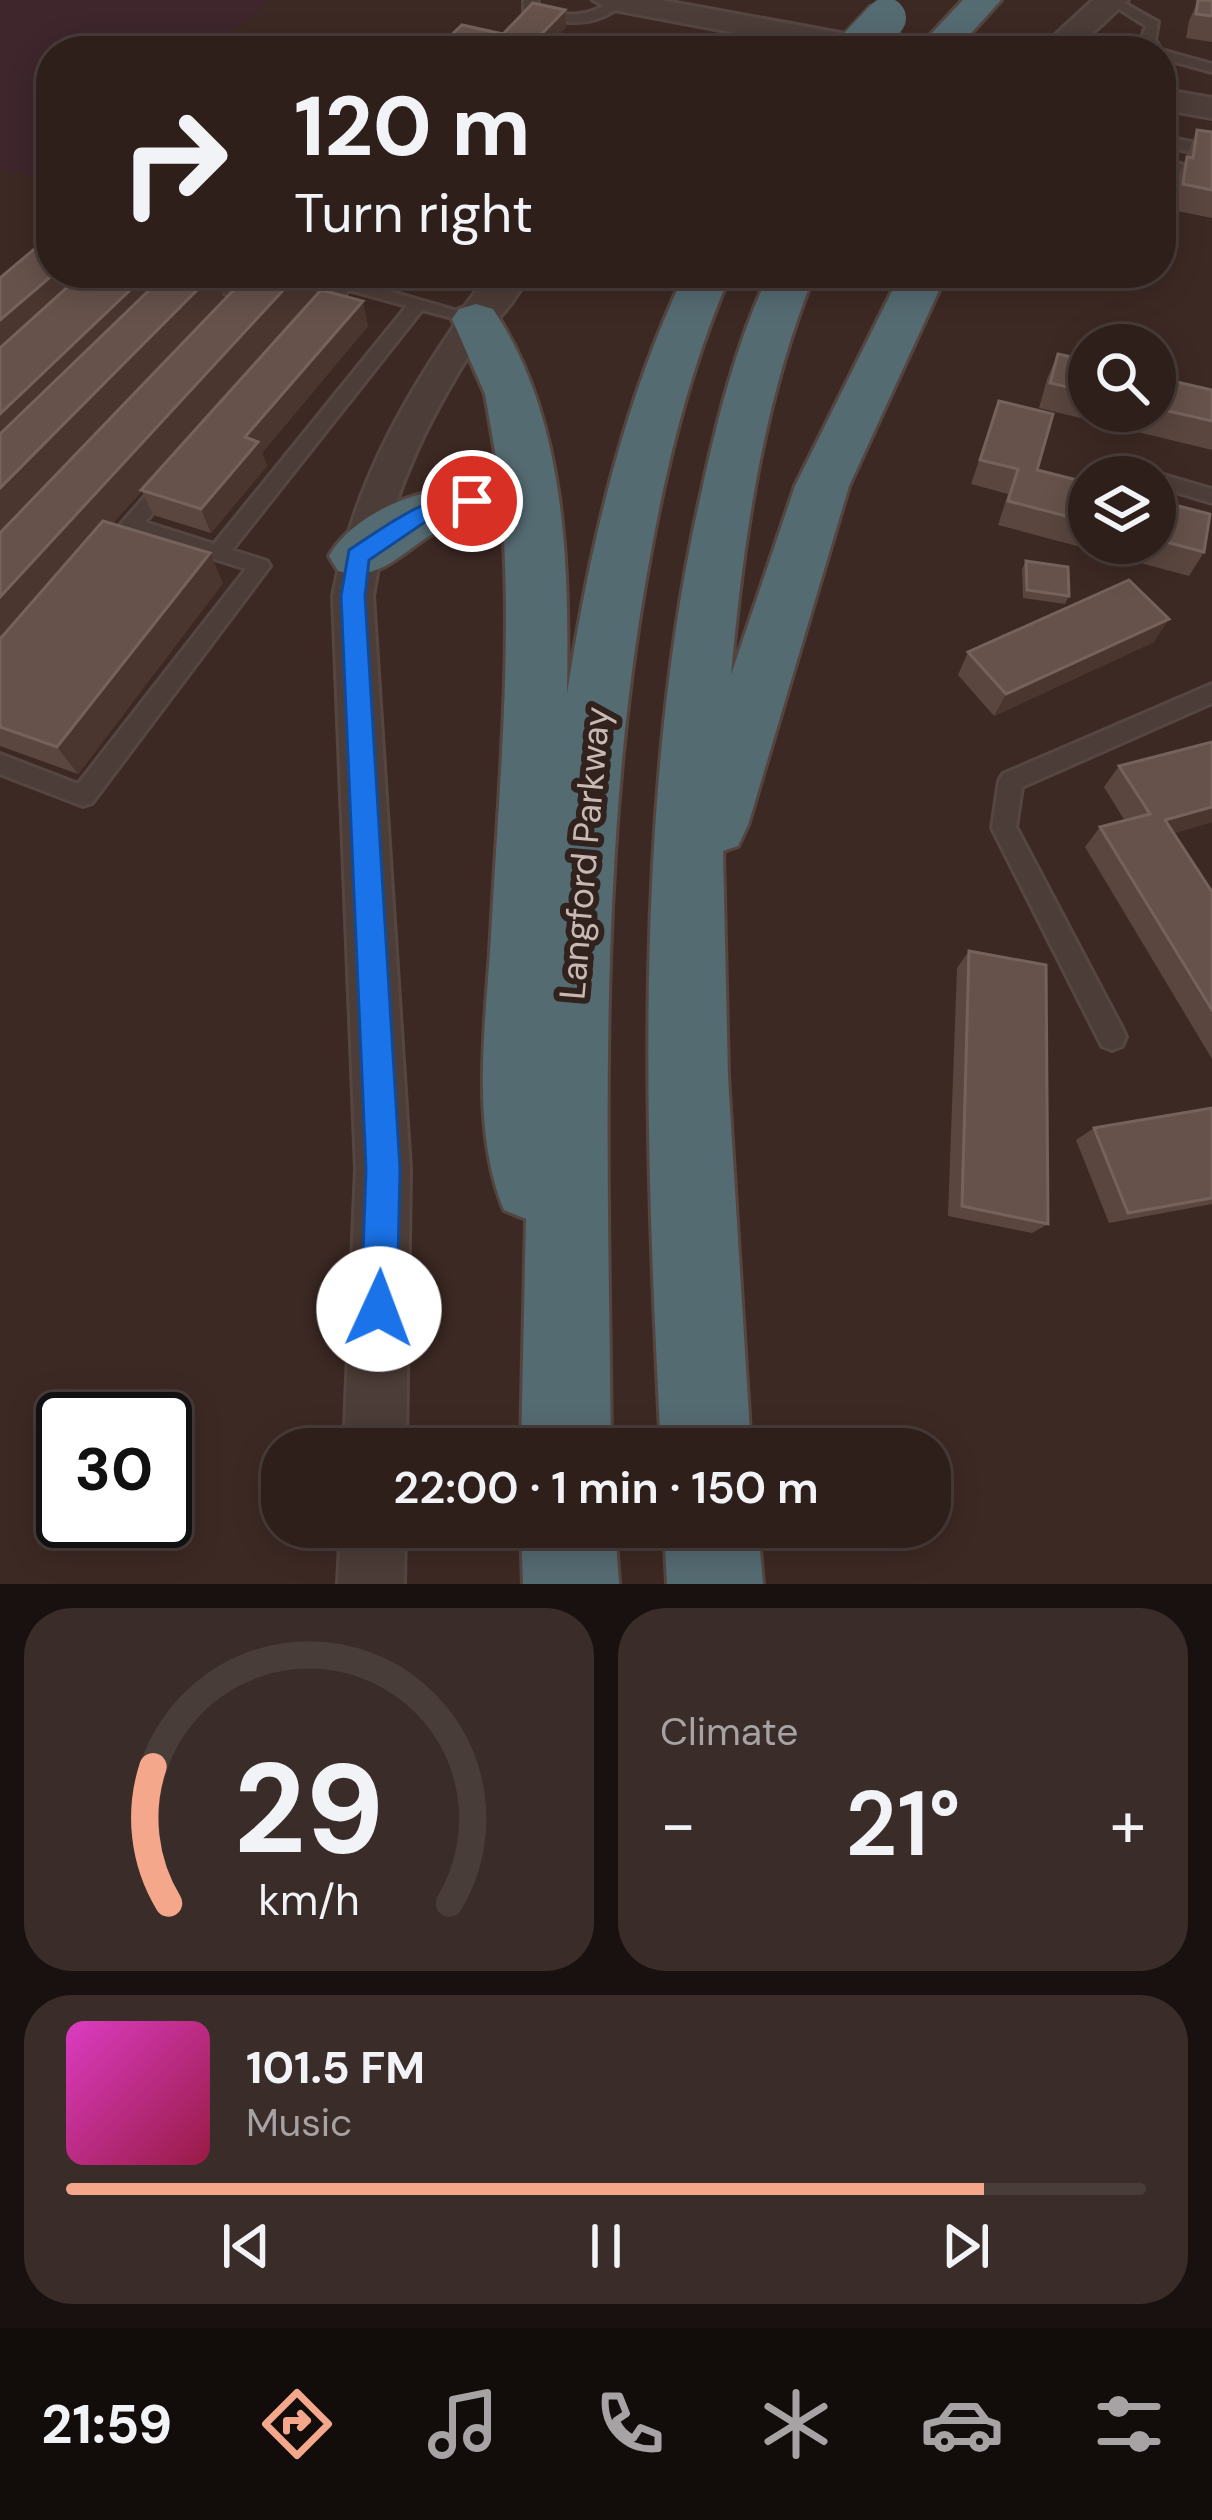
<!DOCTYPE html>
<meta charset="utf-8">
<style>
body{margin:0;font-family:"DM Sans",sans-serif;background:#3a2c28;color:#f1f3f6;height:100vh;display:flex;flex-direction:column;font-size:45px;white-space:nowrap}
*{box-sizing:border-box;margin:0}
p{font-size:39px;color:#a7a2a3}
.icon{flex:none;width:66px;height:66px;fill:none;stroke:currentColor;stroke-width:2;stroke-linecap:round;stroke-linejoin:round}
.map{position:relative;height:1584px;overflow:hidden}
.details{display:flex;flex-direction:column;gap:24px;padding:24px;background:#19110f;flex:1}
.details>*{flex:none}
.hud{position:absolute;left:36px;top:36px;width:1140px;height:252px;border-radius:48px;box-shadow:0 6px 30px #0003,0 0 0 3px #493d3a;background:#2e1f1b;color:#f1f3f6;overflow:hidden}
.controls{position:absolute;left:1068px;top:324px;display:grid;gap:24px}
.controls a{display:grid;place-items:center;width:108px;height:108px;border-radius:50%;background:#2e1f1b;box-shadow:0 6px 30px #0003,0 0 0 3px #493d3a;font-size:60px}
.speed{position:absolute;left:36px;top:1392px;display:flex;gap:24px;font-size:60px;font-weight:700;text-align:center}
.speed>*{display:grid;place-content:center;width:156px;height:156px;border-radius:50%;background:#2e1f1b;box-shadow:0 6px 30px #0003,0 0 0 3px #493d3a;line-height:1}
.speed .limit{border:6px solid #111;border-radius:18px;background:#fff;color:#111}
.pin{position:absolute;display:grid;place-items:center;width:102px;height:102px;color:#fff;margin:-51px;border:6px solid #fff;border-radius:50%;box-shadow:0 3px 12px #0007}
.me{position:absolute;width:132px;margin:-66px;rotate:2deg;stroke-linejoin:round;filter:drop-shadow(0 0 9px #0008)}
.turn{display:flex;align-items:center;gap:42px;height:252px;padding:0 60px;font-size:54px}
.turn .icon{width:156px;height:156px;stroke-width:2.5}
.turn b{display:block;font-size:84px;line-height:102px}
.big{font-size:90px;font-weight:600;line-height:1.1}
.details .tile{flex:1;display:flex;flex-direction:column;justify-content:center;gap:18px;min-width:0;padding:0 42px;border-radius:48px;background:#3a2c28}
.details .dial{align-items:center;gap:0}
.dial svg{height:312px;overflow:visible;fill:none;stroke:#493d3a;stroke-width:7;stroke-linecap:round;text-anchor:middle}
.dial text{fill:#f1f3f6;stroke:none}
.song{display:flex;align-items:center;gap:36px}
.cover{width:144px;height:144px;border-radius:18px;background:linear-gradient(135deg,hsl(310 70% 55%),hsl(340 70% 35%))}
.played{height:12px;border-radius:6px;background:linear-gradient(90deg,#f5a78b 85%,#493d3a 85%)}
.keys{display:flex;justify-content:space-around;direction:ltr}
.heat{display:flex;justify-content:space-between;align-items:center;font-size:66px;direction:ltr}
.details .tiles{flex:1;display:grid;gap:24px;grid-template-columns:1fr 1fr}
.tile:last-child{grid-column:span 2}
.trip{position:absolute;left:261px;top:1428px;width:690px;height:120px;border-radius:48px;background:#2e1f1b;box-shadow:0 6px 30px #0003,0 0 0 3px #493d3a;font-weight:600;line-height:120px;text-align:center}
.tabs{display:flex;height:192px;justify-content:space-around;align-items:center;background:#120c0b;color:#a7a2a3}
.tabs .icon{width:84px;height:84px}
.tabs .selected{color:#f5a78b}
.tabs b{font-size:54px;color:#f1f3f6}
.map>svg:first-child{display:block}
</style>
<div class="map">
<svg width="1212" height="1584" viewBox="0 0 1212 1584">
<rect width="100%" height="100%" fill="#3d2924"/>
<!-- green -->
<path fill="#3e262c" d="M0,0h271l-60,51h-160v131l-51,-13z"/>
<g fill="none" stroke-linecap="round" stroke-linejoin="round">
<defs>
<path id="service" d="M524,0h14l-2,8c28,9 52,11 76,-8l13,2c-30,28 -65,22 -101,11z
M1105,0h14l39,22 -3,18 6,10 51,14v8l-51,-14v-7h-13l-7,-11 5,-14z
M1161,136l51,10v10l-51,-10z
M1161,159l27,7 3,3 -8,5 -22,-5z
M156,273h27l76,23 -16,13 -9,-5 5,-6z
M346,273h17l-6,9 128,37 -9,5 -54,-14 -190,240 35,11 3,5 -178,237 -9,3 -83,-32v-20l78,30 168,-215 -111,-35 -19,20 -7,3 -10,-8 64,-73 7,-2 10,7 -35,41 69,22 193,-238 -58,-16 -26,30h-12v-8z
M1115,461l97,28v14l-57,-17v-9l-47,-4v-10z
M1212,684v19l-190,84 -6,40 106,201 4,9 -4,9 -10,4 -10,-4 -110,-218 7,-47 4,-7z"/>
<path id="minor" d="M476,309l16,10c-58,87 -103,172 -119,277l37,573 -4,280h-62l12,-280 -23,-573c20,-108 69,-196 131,-284z
M341,1527h64l-1,57h-66z"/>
<path id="tertiary" d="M593,0h67l224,41 16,10h-68l-223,-42z
M1093,0h35l-55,51h-35z
M1161,89l51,9v20l-51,-9z
M490,273h41c-18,26 -34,64 -70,55l-6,-9z"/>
<path id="motorway" d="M963,0h38l-46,51h-40z
M685,273h46c-43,98 -67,201 -85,306 -50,287 -38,579 -35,870h-90l5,-230 -22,-9c-34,-83 -18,-187 -13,-274 7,-132 20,-264 13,-396 -77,-52 -98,52 -166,31l-9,-15c29,-51 118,-80 173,-64l-17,-98 -33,-75 7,-10 17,-5 17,5c74,110 76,257 74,385 22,-143 55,-289 118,-421z
M769,273h46c-52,125 -72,268 -84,402l64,-189 106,-213h46l-98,213 -101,339 -10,21 -15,5 5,226 23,372h-90c-16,-312 -29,-654 41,-959 16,-74 35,-148 67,-217z
M521,1527h94l4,57h-96z
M664,1527h94l5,57h-96z"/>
</defs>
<!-- service casing -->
<use href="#service" stroke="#564641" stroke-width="6"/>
<!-- minor casing -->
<use href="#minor" stroke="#564641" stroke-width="6"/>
<!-- tertiary casing -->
<use href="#tertiary" stroke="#564641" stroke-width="6"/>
<!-- motorway casing -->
<use href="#motorway" stroke="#554540" stroke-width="6"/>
<!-- service -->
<use href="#service" fill="#4d3d38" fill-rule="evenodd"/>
<!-- minor -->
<use href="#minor" fill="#4d3d38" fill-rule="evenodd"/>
<!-- tertiary -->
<use href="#tertiary" fill="#4d3d38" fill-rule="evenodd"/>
<!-- motorway -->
<use href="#motorway" fill="#556b72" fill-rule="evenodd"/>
<defs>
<path id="motorway-bridge" d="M855,51l31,-33"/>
</defs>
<!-- motorway-bridge casing -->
<use href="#motorway-bridge" stroke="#554540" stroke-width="44" stroke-linecap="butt"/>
<!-- motorway-bridge -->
<use href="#motorway-bridge" stroke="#556b72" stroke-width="40"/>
</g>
<!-- wall -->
<path fill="#5a463f" d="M1198,0h14v42l-26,-4 3,-17z
M565,10l1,17 -23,24h-98l-1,-9 59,-8z
M1197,130l15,2v86l-40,-8 4,-28z
M51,273h111l1,3 52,-3 9,27 23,-23 -15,-4h104l-15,17 47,36 -106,127 5,13 -56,67 -58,-18 -11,-24 -29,32 110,60 -145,191 -78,-28v-468z
M1058,354l31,7v50h66v-34l57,13v60l-173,-42 8,-29z
M999,401l38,69 52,13v60h66v-43l49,52 -15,24 -191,-51 10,-31 -37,-10z
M1026,561l43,35 -4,8 -42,-6 -1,-29z
M1154,642l-160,74 -36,-41 10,-23z
M1212,742v80l-38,11 38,59v167l-127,-212 15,-20 25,-6 -21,-34 15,-21z
M969,951l79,273 -16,9 -84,-17 9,-248z
M1212,1108v96l-103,19 -33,-83 18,-12z"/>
<!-- shaded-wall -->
<path fill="#4a352f" d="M565,10l1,17 -23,24h-18z
M55,273h40l-95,85v-38z
M148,273h14l6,16 -168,164v-39z
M215,273l11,32 -226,234v-51z
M299,273h37l-336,377v-53z
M363,301l5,25 -106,127 5,13 -56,67 -10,-24 44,-72z
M210,553l13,30 -145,191 -21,-27z
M1169,619l-15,23 -160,74 12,-22z
M1212,807v15l-64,18 17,-20z"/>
<!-- building -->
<path fill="#66524b" stroke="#75625c" stroke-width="3" d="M1198,0h14v16l-16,-2z
M533,3l32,7 -40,41h-37l-44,-9 18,-17 41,9z
M1197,130l15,2v58l-29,-6 4,-27 6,1z
M51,235v38h4l-55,47v-42z
M83,273h65l-148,141v-66z
M167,273h47l-214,215v-54z
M250,273h49l-299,324v-64z
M321,290l42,11 -118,136 13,5 -57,67 -60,-19z
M1058,354l31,7v31l-39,-9z
M1155,377l57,13v31l-57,-13z
M999,401l54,13 -16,56 52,13v39l-81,-21 10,-32 -38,-9z
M1155,500l55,14 -6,38 -49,-13z
M103,521l107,32 -153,194 -57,-20v-88z
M1026,561l42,6 1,29 -42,-6z
M1129,580l40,39 -163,75 -38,-42z
M1212,742v65l-47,13 47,72v118l-112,-183 50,-13 -31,-48z
M969,951l77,14 2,259 -86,-18z
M1212,1108v90l-84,15 -34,-85z"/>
<!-- route -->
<path fill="#1a73e8" stroke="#114b97" stroke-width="3" d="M472,493l12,8 -4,6 -30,3 -25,12 -56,38 -4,36 35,573 -3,140 -6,13 -12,5 -13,-5 -5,-13 5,-140 -25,-573 8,-46c40,-26 75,-54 123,-57z"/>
<g text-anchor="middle" stroke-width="12" stroke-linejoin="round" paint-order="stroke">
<!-- street labels -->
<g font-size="36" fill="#c8b9b4" stroke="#32221d">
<text transform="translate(584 853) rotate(-85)" y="13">Langford Parkway</text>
</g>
</g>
</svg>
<div class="controls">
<a><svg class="icon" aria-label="search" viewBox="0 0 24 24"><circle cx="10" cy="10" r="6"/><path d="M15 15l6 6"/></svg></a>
<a><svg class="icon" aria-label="layers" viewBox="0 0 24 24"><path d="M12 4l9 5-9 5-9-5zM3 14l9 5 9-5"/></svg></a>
</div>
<div class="speed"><div class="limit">30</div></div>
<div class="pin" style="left:472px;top:501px;background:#d93025"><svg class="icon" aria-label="arrive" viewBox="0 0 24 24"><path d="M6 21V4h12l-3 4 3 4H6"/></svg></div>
<svg class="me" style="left:379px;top:1309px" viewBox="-20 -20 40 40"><circle r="19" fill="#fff"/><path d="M0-13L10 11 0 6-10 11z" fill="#1a73e8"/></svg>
<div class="trip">22:00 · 1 min · 150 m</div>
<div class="hud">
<div class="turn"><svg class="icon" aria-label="right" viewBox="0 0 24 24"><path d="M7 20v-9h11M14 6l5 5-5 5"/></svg><div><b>120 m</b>Turn right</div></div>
</div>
</div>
<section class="details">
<div class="tiles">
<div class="tile dial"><svg viewBox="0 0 100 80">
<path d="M14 69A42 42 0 1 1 86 69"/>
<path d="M14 69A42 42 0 0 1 10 34" stroke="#f5a78b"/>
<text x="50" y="56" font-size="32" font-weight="700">29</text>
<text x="50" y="72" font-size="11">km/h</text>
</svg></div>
<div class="tile"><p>Climate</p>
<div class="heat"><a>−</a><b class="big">21°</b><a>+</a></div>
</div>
<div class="tile">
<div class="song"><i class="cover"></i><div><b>101.5 FM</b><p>Music</p></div></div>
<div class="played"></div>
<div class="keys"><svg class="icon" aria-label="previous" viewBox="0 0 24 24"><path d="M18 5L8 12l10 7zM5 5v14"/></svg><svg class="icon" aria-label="pause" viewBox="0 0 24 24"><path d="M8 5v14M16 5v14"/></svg><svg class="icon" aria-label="next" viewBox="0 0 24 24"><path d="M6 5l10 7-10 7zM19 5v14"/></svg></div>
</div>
</div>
</section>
<nav class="tabs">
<b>21:59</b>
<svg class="icon selected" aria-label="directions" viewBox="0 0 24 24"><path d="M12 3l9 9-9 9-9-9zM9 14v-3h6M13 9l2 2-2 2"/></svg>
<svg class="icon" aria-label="music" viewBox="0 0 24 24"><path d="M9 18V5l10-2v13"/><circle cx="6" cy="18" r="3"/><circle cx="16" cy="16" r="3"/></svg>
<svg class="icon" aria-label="phone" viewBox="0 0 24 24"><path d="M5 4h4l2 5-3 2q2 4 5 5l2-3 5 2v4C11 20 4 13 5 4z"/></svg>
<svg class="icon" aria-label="climate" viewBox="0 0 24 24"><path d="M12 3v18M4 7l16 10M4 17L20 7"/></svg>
<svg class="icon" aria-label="car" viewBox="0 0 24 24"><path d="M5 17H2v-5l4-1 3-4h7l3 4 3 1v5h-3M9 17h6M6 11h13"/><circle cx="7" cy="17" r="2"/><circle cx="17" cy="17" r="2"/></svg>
<svg class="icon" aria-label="filters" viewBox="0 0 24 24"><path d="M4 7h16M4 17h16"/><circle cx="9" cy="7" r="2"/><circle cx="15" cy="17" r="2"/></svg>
</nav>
